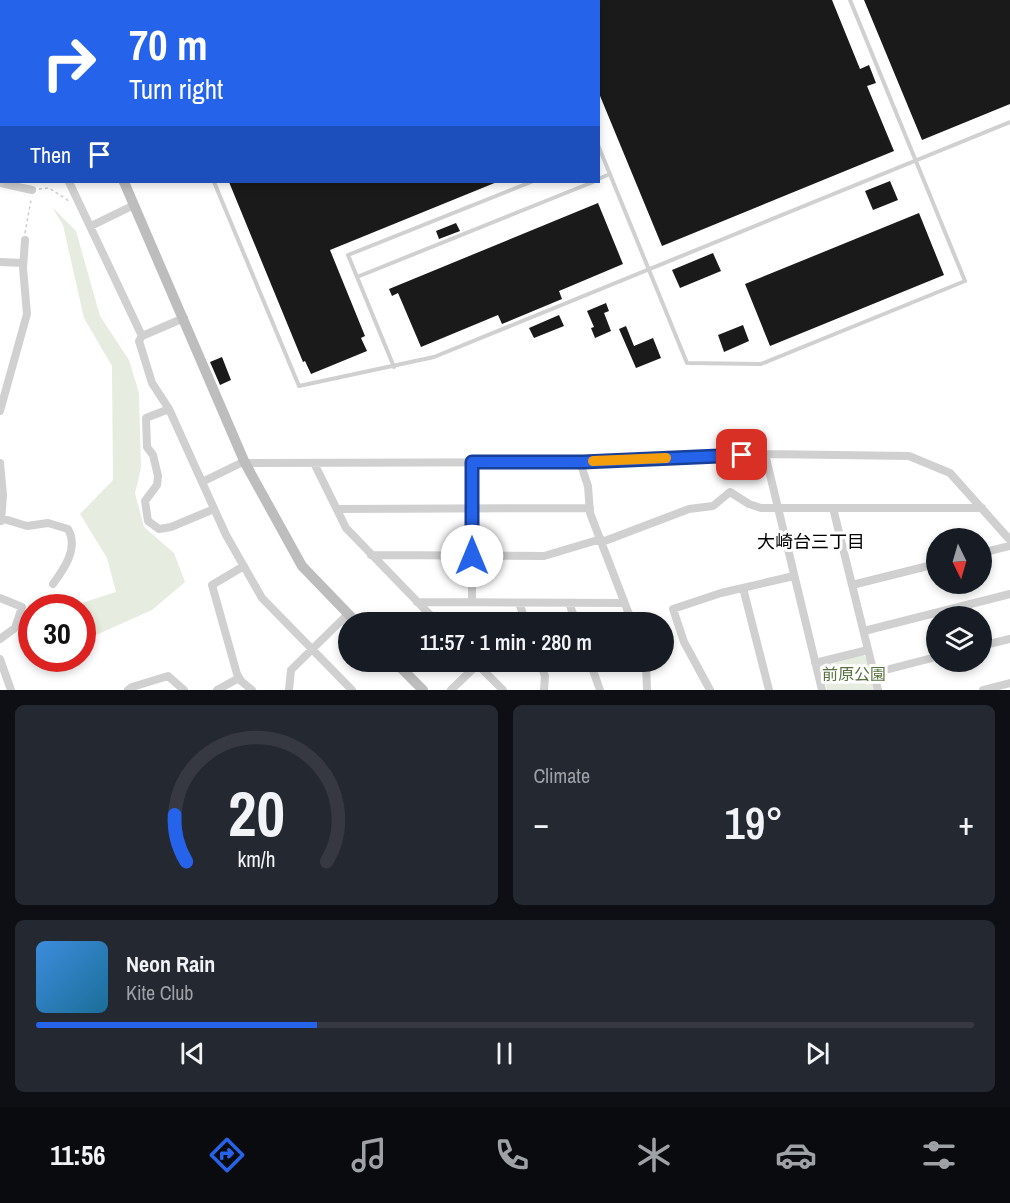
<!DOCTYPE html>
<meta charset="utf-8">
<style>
body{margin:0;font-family:"Archivo Narrow","Noto Sans JP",sans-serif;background:#242831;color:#f1f3f6;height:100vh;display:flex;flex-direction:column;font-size:22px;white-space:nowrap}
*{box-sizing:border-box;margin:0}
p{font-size:20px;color:#9ea1a6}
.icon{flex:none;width:33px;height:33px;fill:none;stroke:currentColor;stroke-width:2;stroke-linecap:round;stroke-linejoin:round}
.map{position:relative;height:690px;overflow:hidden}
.panel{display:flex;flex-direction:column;gap:15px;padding:15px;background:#0d0f14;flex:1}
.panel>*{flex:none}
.banner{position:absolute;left:0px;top:0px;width:600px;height:183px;box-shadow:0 3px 9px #0003;background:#2563eb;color:#fff;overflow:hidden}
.needle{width:39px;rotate:175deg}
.buttons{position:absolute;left:926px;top:528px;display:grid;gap:12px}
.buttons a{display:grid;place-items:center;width:66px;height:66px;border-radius:50%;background:#171b24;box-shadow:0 3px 9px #0003;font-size:30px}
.speed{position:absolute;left:18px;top:594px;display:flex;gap:12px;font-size:30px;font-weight:700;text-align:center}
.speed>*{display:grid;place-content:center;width:78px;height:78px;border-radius:50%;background:#171b24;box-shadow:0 3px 9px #0003;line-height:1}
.speed .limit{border:9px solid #d22;background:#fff;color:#111}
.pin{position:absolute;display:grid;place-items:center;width:51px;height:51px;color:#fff;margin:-26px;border-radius:12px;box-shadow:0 3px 9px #0006}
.me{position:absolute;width:66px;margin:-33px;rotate:0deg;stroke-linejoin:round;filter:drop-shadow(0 0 4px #0008)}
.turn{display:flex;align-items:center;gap:21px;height:126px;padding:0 30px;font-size:27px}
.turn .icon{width:78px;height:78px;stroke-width:2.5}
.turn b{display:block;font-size:42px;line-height:51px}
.then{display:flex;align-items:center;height:57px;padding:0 30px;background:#0003;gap:12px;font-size:22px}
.big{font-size:45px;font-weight:600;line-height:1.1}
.panel .card{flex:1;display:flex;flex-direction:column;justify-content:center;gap:9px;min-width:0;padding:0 21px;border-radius:9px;background:#242831}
.panel .dial{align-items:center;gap:0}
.dial svg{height:156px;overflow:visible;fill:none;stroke:#363941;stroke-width:7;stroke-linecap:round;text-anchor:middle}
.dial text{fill:#f1f3f6;stroke:none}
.song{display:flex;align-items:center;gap:18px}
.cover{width:72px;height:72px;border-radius:9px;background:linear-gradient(135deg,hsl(210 70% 55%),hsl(200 70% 35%))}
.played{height:6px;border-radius:3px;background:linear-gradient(90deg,#2563eb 30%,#363941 30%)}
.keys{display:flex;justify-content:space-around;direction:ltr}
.heat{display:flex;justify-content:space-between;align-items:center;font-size:33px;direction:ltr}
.panel .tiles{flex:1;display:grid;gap:15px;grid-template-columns:1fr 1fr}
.card:last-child{grid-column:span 2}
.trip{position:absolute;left:338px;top:612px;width:336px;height:60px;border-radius:30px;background:#171b24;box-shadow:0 3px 9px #0003;font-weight:600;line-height:60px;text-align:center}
.tabs{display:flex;height:96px;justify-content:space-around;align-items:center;background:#090b0e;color:#9ea1a6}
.tabs .icon{width:42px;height:42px}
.tabs .active{color:#2563eb}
.tabs b{font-size:27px;color:#f1f3f6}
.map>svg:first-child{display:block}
</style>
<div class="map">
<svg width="1010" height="690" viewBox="0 0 1010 690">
<rect width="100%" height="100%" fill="#fff"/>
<!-- green -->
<path fill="#e6ecdf" d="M52,207l24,24 24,85 29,44 10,33 2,75 -6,25 9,34 30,26 11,29 -33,28 -65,29 -4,4 -1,-35 -13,-1 47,-15 -9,-34 -27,-44 33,-34 -1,-114 -28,-48 -21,-93z
M862,654l7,6 7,30h-49l-6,-22 2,-4z"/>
<!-- building -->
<path fill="#1a1a1a" d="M598,0h234l28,69 9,-4 7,18 -9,3 27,65 -232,95 -64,-155z
M864,0h146v104l-88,36z
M890,181l8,19 -25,10 -8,-19z
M229,182h268l-167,68 35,86 -4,2 6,13 -56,23 -6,-13 -2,1z
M598,203l25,61 -64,27 3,8 -60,25 -4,-9 -77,32 -23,-54 -6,3 -3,-7z
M919,213l25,62 -174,71 -25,-62z
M456,223l4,8 -21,8 -3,-8z
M713,253l8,18 -41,17 -8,-18z
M606,303l3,8 -5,2 7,18 -16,7 -4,-10 3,-1 -7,-16z
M559,315l5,11 -30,12 -5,-10z
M743,325l6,16 -25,11 -6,-17z
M626,326l8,20 19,-8 8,20 -25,10 -17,-39z
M222,357l9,23 -11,5 -10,-23z"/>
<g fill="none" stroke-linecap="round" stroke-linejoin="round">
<!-- path -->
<path stroke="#cdcdcd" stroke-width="1.5" stroke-dasharray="3 3" stroke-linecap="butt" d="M0,156l2,1
M39,189l10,-1 20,13
M25,233l6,-33"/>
<!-- lane -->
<path stroke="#d0d0d0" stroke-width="4" d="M443,0v2
M539,0l1,2
M398,2l4,-2
M598,145l89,218 74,1 204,-83 -115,-281
M598,179l12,-5
M214,182l85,204 135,-29 576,-235
M357,277l236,-95
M394,367l-46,-112 183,-73"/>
<!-- street -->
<path stroke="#d0d0d0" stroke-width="8" d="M0,125l2,1
M0,134l2,-2
M69,182l73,154
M0,183l32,7
M91,226l43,-21
M0,262l23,1
M184,318l-42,18 -3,5 13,42 17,26 57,126 36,63 90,92
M169,409l-23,9 1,29 6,8 5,21 -1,9 -12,16 3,20 11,8 12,-2 43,-18
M0,411l27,-97 -4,-46 2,-28
M765,454l57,236
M580,462l8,24 2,27 42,109
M0,463l3,32 -2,26
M245,463l338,-1 182,-8 144,2 41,17 60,67
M314,463l32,65 91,94
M202,482l43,-21
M833,508l45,182
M337,509l253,-1
M1,518l26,8 21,-3 20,6c11,19 -4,40 -15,55
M602,542l87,-33 24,-3 17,-14 19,12 12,4h221
M981,553l29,-7
M371,555l173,1 57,-17
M244,566l-32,19 25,89 4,7 11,9
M852,585l84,-21
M743,588l26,102
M0,598l22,9 -7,21 -15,11
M417,602l207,1
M472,602v-140
M519,603l7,19
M569,603l7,19
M864,631l146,-37
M981,646l29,-7
M0,659l11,31
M475,662l28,28
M540,662l5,14 -1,14
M590,662l10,28
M646,662l1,28
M815,663l53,-13
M874,673l62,-16
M128,690l4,-3 36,-11 16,14
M217,690l22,-12
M289,690l2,-20 57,-56
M451,690l27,-26
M710,690l-26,-48 -11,-33 48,-16 73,-17
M983,690l27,-7"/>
<!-- secondary -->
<path stroke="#bdbdbd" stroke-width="10" d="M0,62l2,2
M124,182l121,281 57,103 54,56
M395,662l28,28"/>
</g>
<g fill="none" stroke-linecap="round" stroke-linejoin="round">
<defs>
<path id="route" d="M472,556v-94h111l159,-7"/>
</defs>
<!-- route casing -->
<use href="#route" stroke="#184099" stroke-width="15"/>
<!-- route -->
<use href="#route" stroke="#2563eb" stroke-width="10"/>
<!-- slow -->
<path stroke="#f59e0b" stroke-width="10" d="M593,461l73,-3"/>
</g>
<g text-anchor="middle" stroke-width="6" stroke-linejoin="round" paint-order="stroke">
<!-- park labels -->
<g font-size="16" fill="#56703f" stroke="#fff">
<text x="854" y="680">前原公園</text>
</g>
<!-- neighbourhood labels -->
<g font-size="18" fill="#000" stroke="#fff">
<text x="811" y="548">大崎台三丁目</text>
</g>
</g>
</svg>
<div class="buttons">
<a><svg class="needle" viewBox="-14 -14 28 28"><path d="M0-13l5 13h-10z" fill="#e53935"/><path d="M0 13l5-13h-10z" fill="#9ea1a6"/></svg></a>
<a><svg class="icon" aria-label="layers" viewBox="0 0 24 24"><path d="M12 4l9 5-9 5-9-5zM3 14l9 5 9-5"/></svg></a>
</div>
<div class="speed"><div class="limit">30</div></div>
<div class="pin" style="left:742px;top:455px;background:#d93025"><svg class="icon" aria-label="arrive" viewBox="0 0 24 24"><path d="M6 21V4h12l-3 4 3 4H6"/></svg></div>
<svg class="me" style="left:472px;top:556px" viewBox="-20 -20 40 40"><circle r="19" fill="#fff"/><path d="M0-13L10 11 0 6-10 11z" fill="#2563eb"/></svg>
<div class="trip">11:57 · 1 min · 280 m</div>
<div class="banner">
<div class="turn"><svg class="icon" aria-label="right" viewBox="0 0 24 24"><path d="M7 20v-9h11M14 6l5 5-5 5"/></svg><div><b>70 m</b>Turn right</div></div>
<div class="then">Then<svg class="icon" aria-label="arrive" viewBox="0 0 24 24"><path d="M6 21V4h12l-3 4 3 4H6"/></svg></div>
</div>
</div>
<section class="panel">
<div class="tiles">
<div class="card dial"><svg viewBox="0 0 100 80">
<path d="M14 69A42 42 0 1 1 86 69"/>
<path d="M14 69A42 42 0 0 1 8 45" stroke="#2563eb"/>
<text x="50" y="56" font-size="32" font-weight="700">20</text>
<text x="50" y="72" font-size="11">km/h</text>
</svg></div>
<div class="card"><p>Climate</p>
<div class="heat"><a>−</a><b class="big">19°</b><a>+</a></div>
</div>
<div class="card">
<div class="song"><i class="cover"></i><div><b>Neon Rain</b><p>Kite Club</p></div></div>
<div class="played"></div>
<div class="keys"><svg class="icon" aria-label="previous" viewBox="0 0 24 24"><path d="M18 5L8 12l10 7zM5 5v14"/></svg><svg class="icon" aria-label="pause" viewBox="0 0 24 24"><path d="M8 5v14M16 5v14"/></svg><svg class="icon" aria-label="next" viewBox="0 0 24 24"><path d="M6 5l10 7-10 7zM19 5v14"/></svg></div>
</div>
</div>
</section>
<nav class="tabs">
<b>11:56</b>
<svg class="icon active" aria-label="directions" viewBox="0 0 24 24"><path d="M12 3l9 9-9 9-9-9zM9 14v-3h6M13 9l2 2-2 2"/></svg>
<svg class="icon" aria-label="music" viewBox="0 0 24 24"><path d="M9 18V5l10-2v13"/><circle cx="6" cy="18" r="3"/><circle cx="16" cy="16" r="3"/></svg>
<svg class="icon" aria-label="phone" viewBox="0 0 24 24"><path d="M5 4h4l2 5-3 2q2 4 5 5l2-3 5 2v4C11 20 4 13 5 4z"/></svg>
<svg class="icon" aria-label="climate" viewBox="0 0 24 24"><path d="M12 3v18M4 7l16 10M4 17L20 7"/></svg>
<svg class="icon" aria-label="car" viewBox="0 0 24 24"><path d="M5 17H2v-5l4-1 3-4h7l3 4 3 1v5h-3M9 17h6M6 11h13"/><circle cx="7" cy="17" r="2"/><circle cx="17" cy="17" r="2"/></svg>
<svg class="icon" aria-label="filters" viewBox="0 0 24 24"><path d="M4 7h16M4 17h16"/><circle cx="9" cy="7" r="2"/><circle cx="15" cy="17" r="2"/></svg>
</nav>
